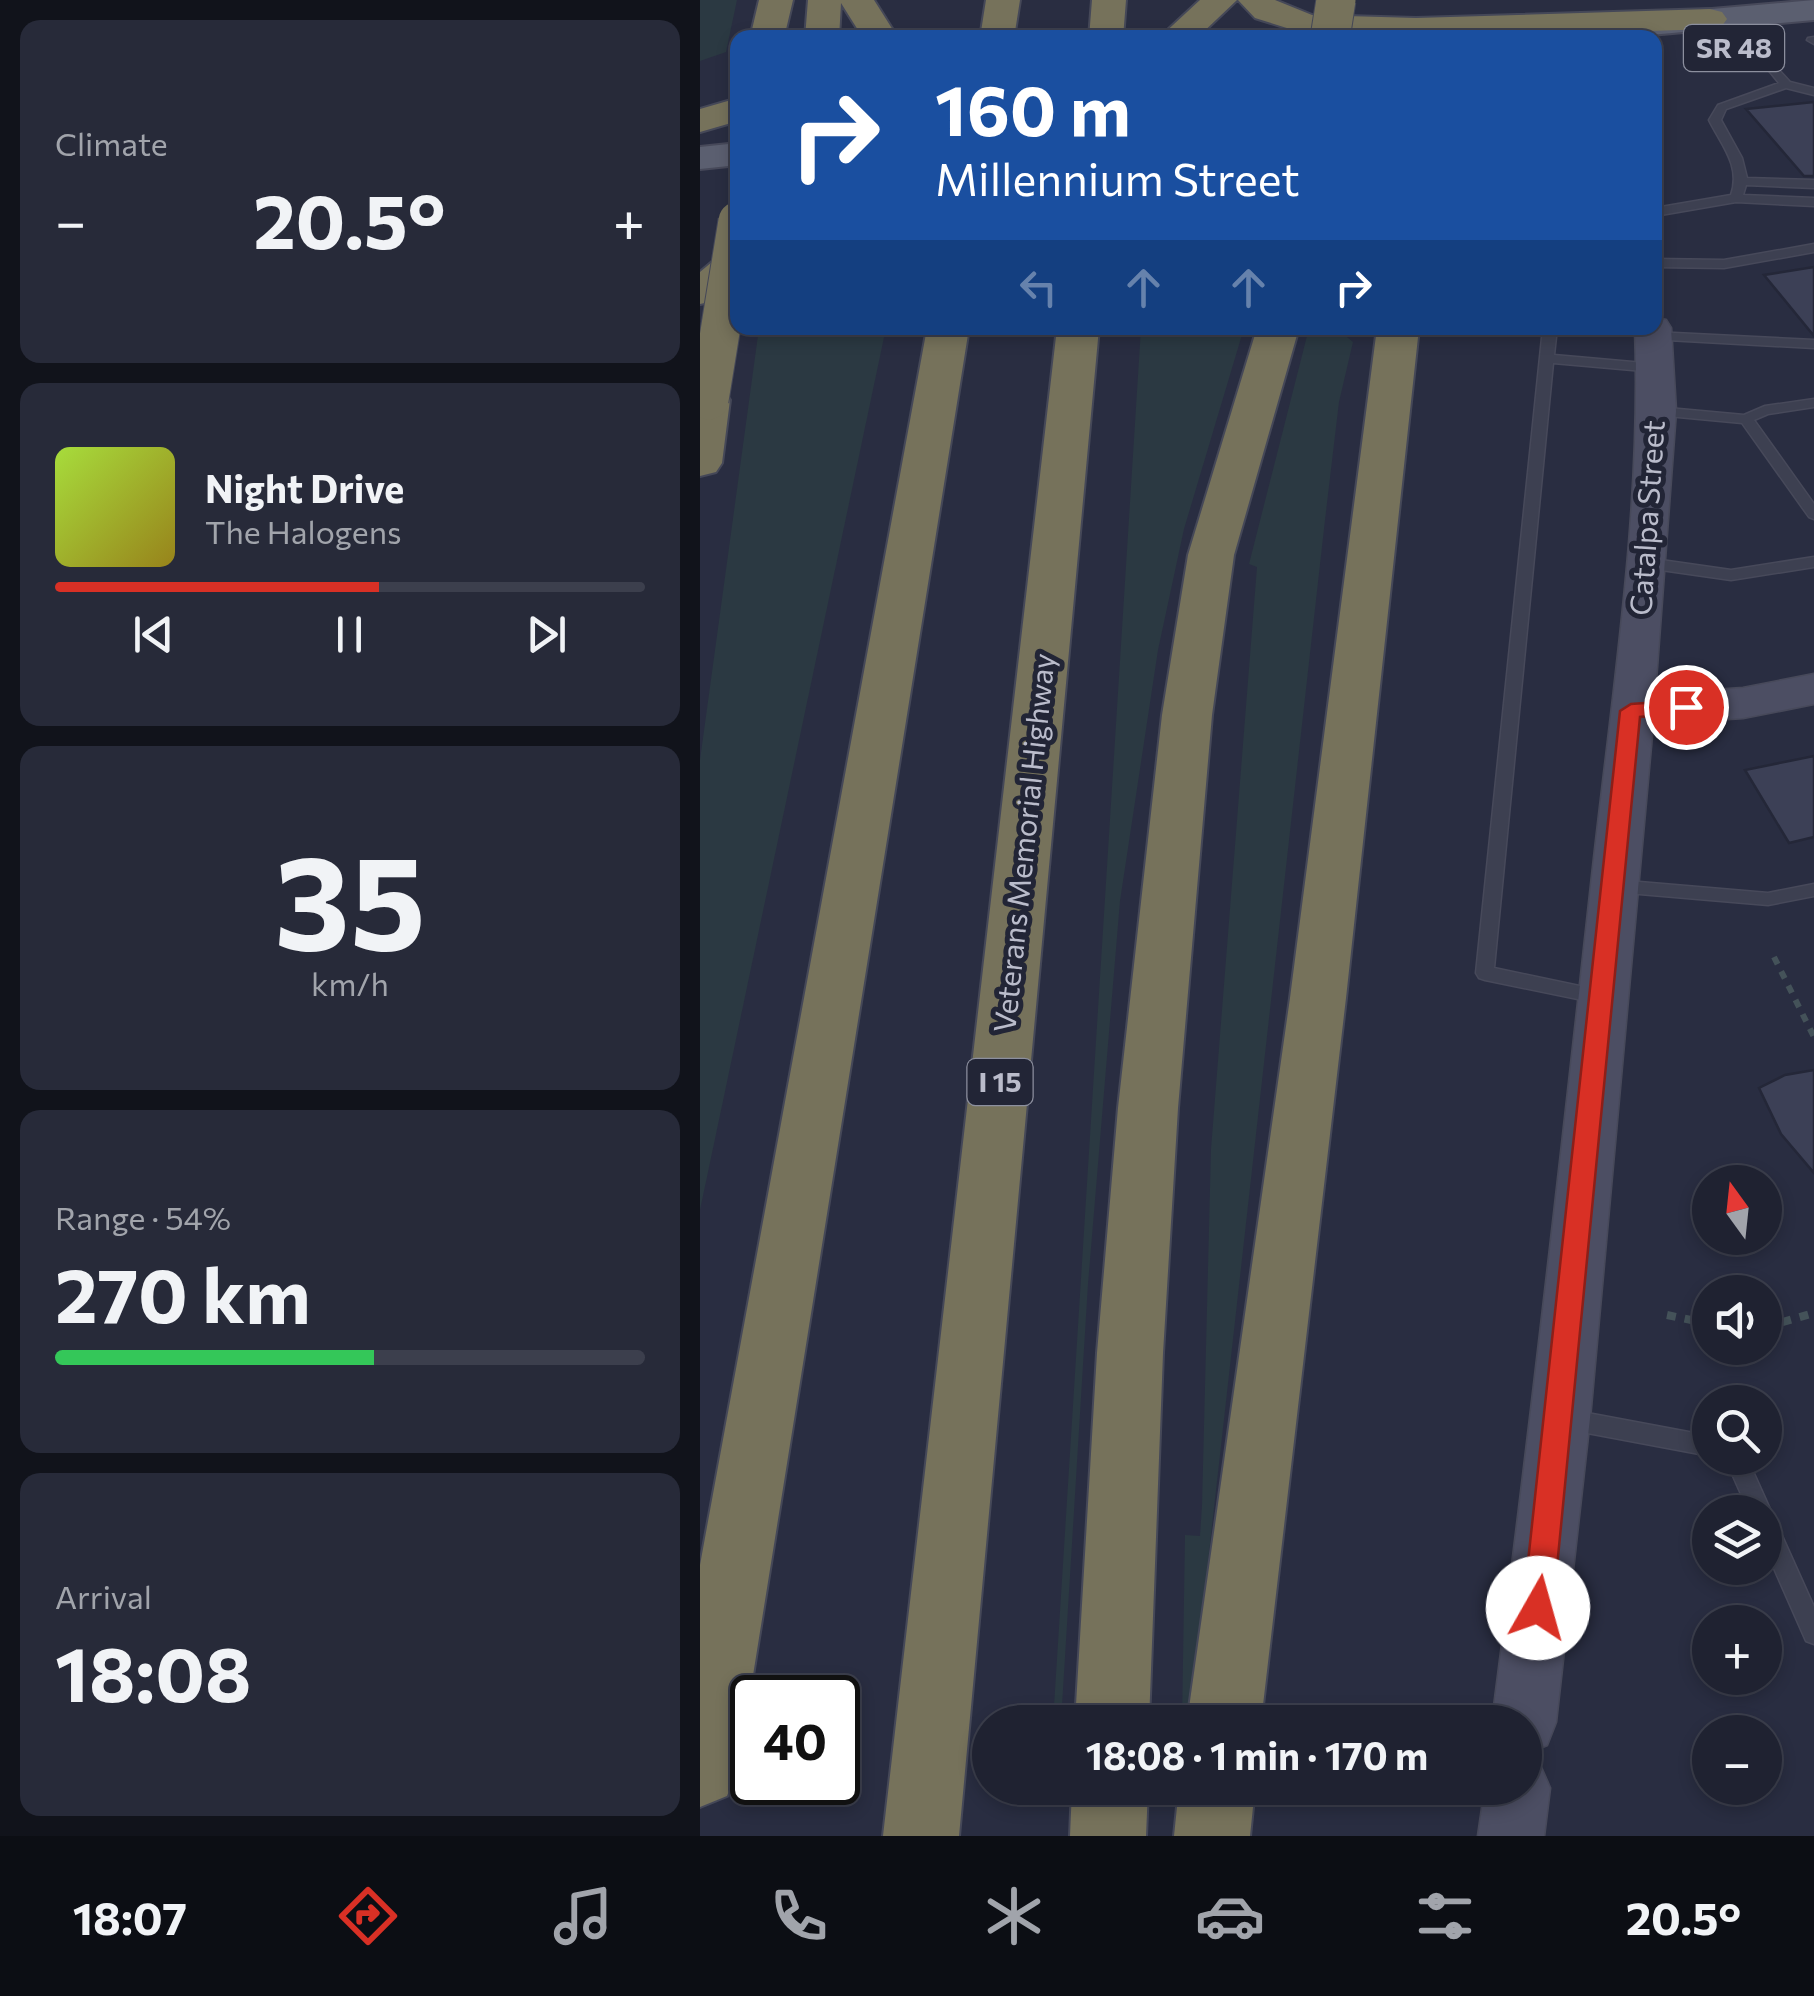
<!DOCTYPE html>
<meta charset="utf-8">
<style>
body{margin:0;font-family:Commissioner,sans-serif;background:#272a39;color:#f1f3f6;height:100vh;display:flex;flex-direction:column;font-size:38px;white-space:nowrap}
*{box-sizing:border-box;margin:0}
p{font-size:32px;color:#a1a4ab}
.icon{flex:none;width:55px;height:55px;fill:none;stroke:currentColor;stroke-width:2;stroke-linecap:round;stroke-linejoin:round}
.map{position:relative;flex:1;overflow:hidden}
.panel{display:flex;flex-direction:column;gap:20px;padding:20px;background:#11131b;width:700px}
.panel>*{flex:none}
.hud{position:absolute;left:30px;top:30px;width:932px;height:305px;border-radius:20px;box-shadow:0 5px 15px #0003,0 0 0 2px #3c3f4d;background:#1a4fa0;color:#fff;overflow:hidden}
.needle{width:65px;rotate:345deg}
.fabs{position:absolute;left:992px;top:1165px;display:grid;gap:20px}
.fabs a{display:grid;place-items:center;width:90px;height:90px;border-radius:50%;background:#1f2231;box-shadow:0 5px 15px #0003,0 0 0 2px #3c3f4d;font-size:50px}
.speed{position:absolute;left:30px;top:1675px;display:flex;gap:20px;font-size:50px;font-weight:700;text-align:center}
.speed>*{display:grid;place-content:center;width:130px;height:130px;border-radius:50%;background:#1f2231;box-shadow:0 5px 15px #0003,0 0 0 2px #3c3f4d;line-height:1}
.speed .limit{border:5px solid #111;border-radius:15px;background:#fff;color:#111}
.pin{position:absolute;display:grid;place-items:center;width:85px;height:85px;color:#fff;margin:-42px;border:5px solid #fff;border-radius:50%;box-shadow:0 2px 10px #0007}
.me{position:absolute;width:110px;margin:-55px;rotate:7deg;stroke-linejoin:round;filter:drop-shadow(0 0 8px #0008)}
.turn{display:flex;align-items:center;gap:35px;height:210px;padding:0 40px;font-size:45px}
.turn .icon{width:130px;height:130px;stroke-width:2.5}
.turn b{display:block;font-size:70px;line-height:85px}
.lanes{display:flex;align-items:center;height:95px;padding:0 40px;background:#0003;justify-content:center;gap:50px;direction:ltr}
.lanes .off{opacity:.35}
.big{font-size:75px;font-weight:700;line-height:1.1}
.panel .tile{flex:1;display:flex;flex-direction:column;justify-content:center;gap:15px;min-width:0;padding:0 35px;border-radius:20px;background:#272a39}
.panel .dial{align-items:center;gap:0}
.dial b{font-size:130px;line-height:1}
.song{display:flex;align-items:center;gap:30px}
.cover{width:120px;height:120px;border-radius:15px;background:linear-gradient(135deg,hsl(80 70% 55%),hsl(50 70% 35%))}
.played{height:10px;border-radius:5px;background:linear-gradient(90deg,#d93025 55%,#3c3f4d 55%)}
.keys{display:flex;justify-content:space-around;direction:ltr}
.heat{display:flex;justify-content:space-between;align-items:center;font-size:55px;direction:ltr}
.charge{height:15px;border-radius:8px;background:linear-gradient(90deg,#34c759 54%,#3c3f4d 0)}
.trip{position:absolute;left:272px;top:1705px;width:570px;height:100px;border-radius:50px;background:#1f2231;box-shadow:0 5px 15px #0003,0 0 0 2px #3c3f4d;font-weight:700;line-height:100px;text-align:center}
.dock{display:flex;height:160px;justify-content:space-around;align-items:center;background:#0c0e14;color:#a1a4ab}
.dock .icon{width:70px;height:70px}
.dock .on{color:#d93025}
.dock b{font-size:45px;color:#f1f3f6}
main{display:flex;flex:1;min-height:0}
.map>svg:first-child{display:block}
</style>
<main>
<section class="panel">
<div class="tile"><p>Climate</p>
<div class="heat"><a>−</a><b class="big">20.5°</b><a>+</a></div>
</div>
<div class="tile">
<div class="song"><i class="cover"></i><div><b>Night Drive</b><p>The Halogens</p></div></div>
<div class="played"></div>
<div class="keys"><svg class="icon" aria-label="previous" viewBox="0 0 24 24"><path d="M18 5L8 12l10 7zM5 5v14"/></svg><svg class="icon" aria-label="pause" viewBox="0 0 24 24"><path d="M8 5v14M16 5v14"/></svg><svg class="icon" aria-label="next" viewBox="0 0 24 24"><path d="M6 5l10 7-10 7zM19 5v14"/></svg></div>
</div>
<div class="tile dial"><b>35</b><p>km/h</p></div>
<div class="tile"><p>Range · 54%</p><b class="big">270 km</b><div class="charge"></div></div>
<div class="tile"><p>Arrival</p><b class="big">18:08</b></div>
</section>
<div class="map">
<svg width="1114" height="1836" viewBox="0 0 1114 1836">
<rect width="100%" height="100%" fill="#292d41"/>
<!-- green -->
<path fill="#2b3942" d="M0,0h37l-11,52 -26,9z
M59,328h127l-186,882v-450z
M441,328h103l-60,201 -26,121 -38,251 -32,383 -27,438h-8z
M609,328h27l17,14 -14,60 -14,118 -135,1202h-8l3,-187 15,1 2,-31 9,-356 46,-582 -8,-3z"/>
<!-- building -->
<path fill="#3c4056" stroke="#242738" stroke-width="2.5" d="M1114,102v74h-10l-58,-67z
M1114,267v69l-50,-61z
M1114,756v81l-25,6 -44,-73z
M1114,1070v103l-33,-39 -22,-46 26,-13z"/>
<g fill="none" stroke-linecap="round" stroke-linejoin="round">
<defs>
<path id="lane" d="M1114,37v7l-7,-4 1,-2z
M1054,43l36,39 24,6v7l-28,-7 -60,21 -5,11 21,38 5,20 67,2v8l-68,-3 -3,10 71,3v8l-78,-4 -81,14v-8l76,-13c10,-29 -9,-49 -22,-75l9,-15 61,-22 -30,-37z
M1114,244v8l-90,16 -69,-1v-8l69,1z
M843,328h14l-3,27 101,9 7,4 -7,4 -102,-9 -59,605 114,24 3,5 -3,5 -6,2 -117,-24 -6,-2 -3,-5z
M954,332l160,8v8l-165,-9v-6z
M1114,399v8l-46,7 -14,6 60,84v15l-5,-2 -67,-94 -85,-8 -7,-4 7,-4 87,8 21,-9z
M1114,557v10l-83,13 -84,-12 -7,-5 7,-5 84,12z
M916,880l152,13 46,-9v12l-46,9 -152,-13 -9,-6z
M866,1409l144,27v20l-144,-27 -8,-3 -3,-7 3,-7z
M1025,1458h22l67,149v37l-8,-3 -41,-93v-36h-16z"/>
<path id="secondary" d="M955,318l11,2 5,8 5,83 -21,283 88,-6 71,-14v30l-71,14 -90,6 -63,694 -34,304 -9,23 -22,9v-32h-33c37,-282 69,-564 100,-846 20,-182 50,-365 43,-548h20z
M825,1759l15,6 10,23 -6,48h-66l7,-48h40z"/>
<path id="primary" d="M1114,0v20l-196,18h-138l5,-7 12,-3z
M38,143v22l-38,4v-22z"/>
<path id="highway" d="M59,0h34l-9,38h-34z
M108,0h66l24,38h-35l-22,-35 -2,35h-34z
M286,0h34l-6,38h-34z
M392,0h34l-3,38h-34z
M500,0h37l-40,38h-38z
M538,0h37l37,15 104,3 294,-9 12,3 5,7 -5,7 -12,3 -272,9 -129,-3 -54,-17z
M38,98v23l-38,11v-23z
M38,248v33l-24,20 -14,3v-32l24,-20z
M227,328h42l-231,1441 -11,27 -27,11v-242z
M357,328h42l-140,1508h-76z
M557,328h42l-65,227 -22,160 -34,393 -15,245 -14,369h-74l22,-369 21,-245 44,-393 26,-160z
M677,328h42l-73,670 -85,724h-74l103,-724z
M9,387l15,4 6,9 -8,63 -6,9 -16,4v-87z
M372,1788h76l-2,48h-76z
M479,1788h76l-5,48h-76z"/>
</defs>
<!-- lane casing -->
<use href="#lane" stroke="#47495a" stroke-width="3"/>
<!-- secondary casing -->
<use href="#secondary" stroke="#47495a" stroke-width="3"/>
<!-- primary casing -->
<use href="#primary" stroke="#47495a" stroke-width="4"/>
<!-- highway casing -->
<use href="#highway" stroke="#454858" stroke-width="4"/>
<!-- path-far1 -->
<path stroke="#445259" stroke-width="6" stroke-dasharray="8 8" stroke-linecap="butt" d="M1074,957l40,80"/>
<!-- path -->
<path stroke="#445259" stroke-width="8" stroke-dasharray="9 9" stroke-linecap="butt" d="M967,1315l43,9
M1065,1327l49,-14"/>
<!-- lane -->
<use href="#lane" fill="#3d4051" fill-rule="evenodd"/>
<!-- secondary -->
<use href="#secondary" fill="#4c4e63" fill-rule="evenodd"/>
<!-- primary -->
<use href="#primary" fill="#5b5f70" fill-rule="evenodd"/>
<!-- highway -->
<use href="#highway" fill="#76725b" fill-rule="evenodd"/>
<defs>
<path id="highway-bridge" d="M630,38l6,-38
M9,400l29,-179"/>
</defs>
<!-- highway-bridge casing -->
<use href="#highway-bridge" stroke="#454858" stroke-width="41" stroke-linecap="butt"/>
<!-- highway-bridge -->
<use href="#highway-bridge" stroke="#76725b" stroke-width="39"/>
</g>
<!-- route -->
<path fill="#d93025" stroke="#8d1f18" stroke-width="2.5" d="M986,700l7,2 3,5 -3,5 -53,5 -87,891 -5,10 -10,5 -10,-5 -5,-10 97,-897 11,-7z"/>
<g text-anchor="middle" stroke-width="10" stroke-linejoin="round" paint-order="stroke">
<!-- shield labels -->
<g fill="#222536" stroke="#8c8f9e" stroke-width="2.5">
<rect x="984" y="25" width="100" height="46" rx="8"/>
<rect x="267.5" y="1059" width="65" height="46" rx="8"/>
</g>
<g font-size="28" font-weight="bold" fill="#babccb">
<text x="1034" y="58">SR 48</text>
<text x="300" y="1092">I 15</text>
</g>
<!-- street labels -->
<g font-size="30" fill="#babccb" stroke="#222536">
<text transform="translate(948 518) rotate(-86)" y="10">Catalpa Street</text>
<text transform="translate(325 843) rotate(-84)" y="10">Veterans Memorial Highway</text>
</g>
</g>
</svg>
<div class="fabs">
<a><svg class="needle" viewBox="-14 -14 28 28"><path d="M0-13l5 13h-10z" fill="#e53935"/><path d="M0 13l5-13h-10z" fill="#a1a4ab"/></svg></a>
<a><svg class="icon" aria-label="sound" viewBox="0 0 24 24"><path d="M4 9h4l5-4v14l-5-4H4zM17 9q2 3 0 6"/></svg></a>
<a><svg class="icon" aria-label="search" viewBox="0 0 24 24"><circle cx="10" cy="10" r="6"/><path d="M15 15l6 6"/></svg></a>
<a><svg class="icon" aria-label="layers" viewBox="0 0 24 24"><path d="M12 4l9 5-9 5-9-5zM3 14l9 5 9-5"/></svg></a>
<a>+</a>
<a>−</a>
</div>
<div class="speed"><div class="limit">40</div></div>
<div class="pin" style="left:986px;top:707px;background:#d93025"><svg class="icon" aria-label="arrive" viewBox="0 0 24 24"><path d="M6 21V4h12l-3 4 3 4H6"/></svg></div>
<svg class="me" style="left:838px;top:1608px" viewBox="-20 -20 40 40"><circle r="19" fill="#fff"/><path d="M0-13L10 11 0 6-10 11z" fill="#d93025"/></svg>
<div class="trip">18:08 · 1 min · 170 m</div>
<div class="hud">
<div class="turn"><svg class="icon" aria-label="right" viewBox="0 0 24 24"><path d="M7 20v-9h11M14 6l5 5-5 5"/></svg><div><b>160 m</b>Millennium Street</div></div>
<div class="lanes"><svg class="icon off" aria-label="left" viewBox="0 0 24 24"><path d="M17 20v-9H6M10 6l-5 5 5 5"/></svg><svg class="icon off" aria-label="ahead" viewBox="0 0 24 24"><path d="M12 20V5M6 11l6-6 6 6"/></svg><svg class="icon off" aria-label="ahead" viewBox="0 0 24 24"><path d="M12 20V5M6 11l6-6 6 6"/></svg><svg class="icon" aria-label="right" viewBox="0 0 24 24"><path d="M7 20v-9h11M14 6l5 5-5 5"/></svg></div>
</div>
</div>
</main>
<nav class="dock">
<b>18:07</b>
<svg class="icon on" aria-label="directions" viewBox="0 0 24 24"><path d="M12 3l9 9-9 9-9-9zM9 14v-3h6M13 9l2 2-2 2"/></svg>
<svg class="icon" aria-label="music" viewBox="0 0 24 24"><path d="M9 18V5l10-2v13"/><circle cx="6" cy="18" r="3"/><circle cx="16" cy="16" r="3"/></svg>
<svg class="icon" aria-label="phone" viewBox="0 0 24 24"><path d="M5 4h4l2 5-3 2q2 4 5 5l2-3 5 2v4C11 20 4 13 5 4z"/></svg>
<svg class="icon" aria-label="climate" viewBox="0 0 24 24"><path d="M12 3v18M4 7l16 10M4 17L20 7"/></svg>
<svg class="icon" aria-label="car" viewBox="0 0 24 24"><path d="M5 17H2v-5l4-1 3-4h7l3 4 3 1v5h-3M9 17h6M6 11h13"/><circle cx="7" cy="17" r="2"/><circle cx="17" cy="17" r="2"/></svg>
<svg class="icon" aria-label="filters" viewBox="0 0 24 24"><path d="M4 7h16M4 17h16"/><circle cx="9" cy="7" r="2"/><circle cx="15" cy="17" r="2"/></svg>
<b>20.5°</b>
</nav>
